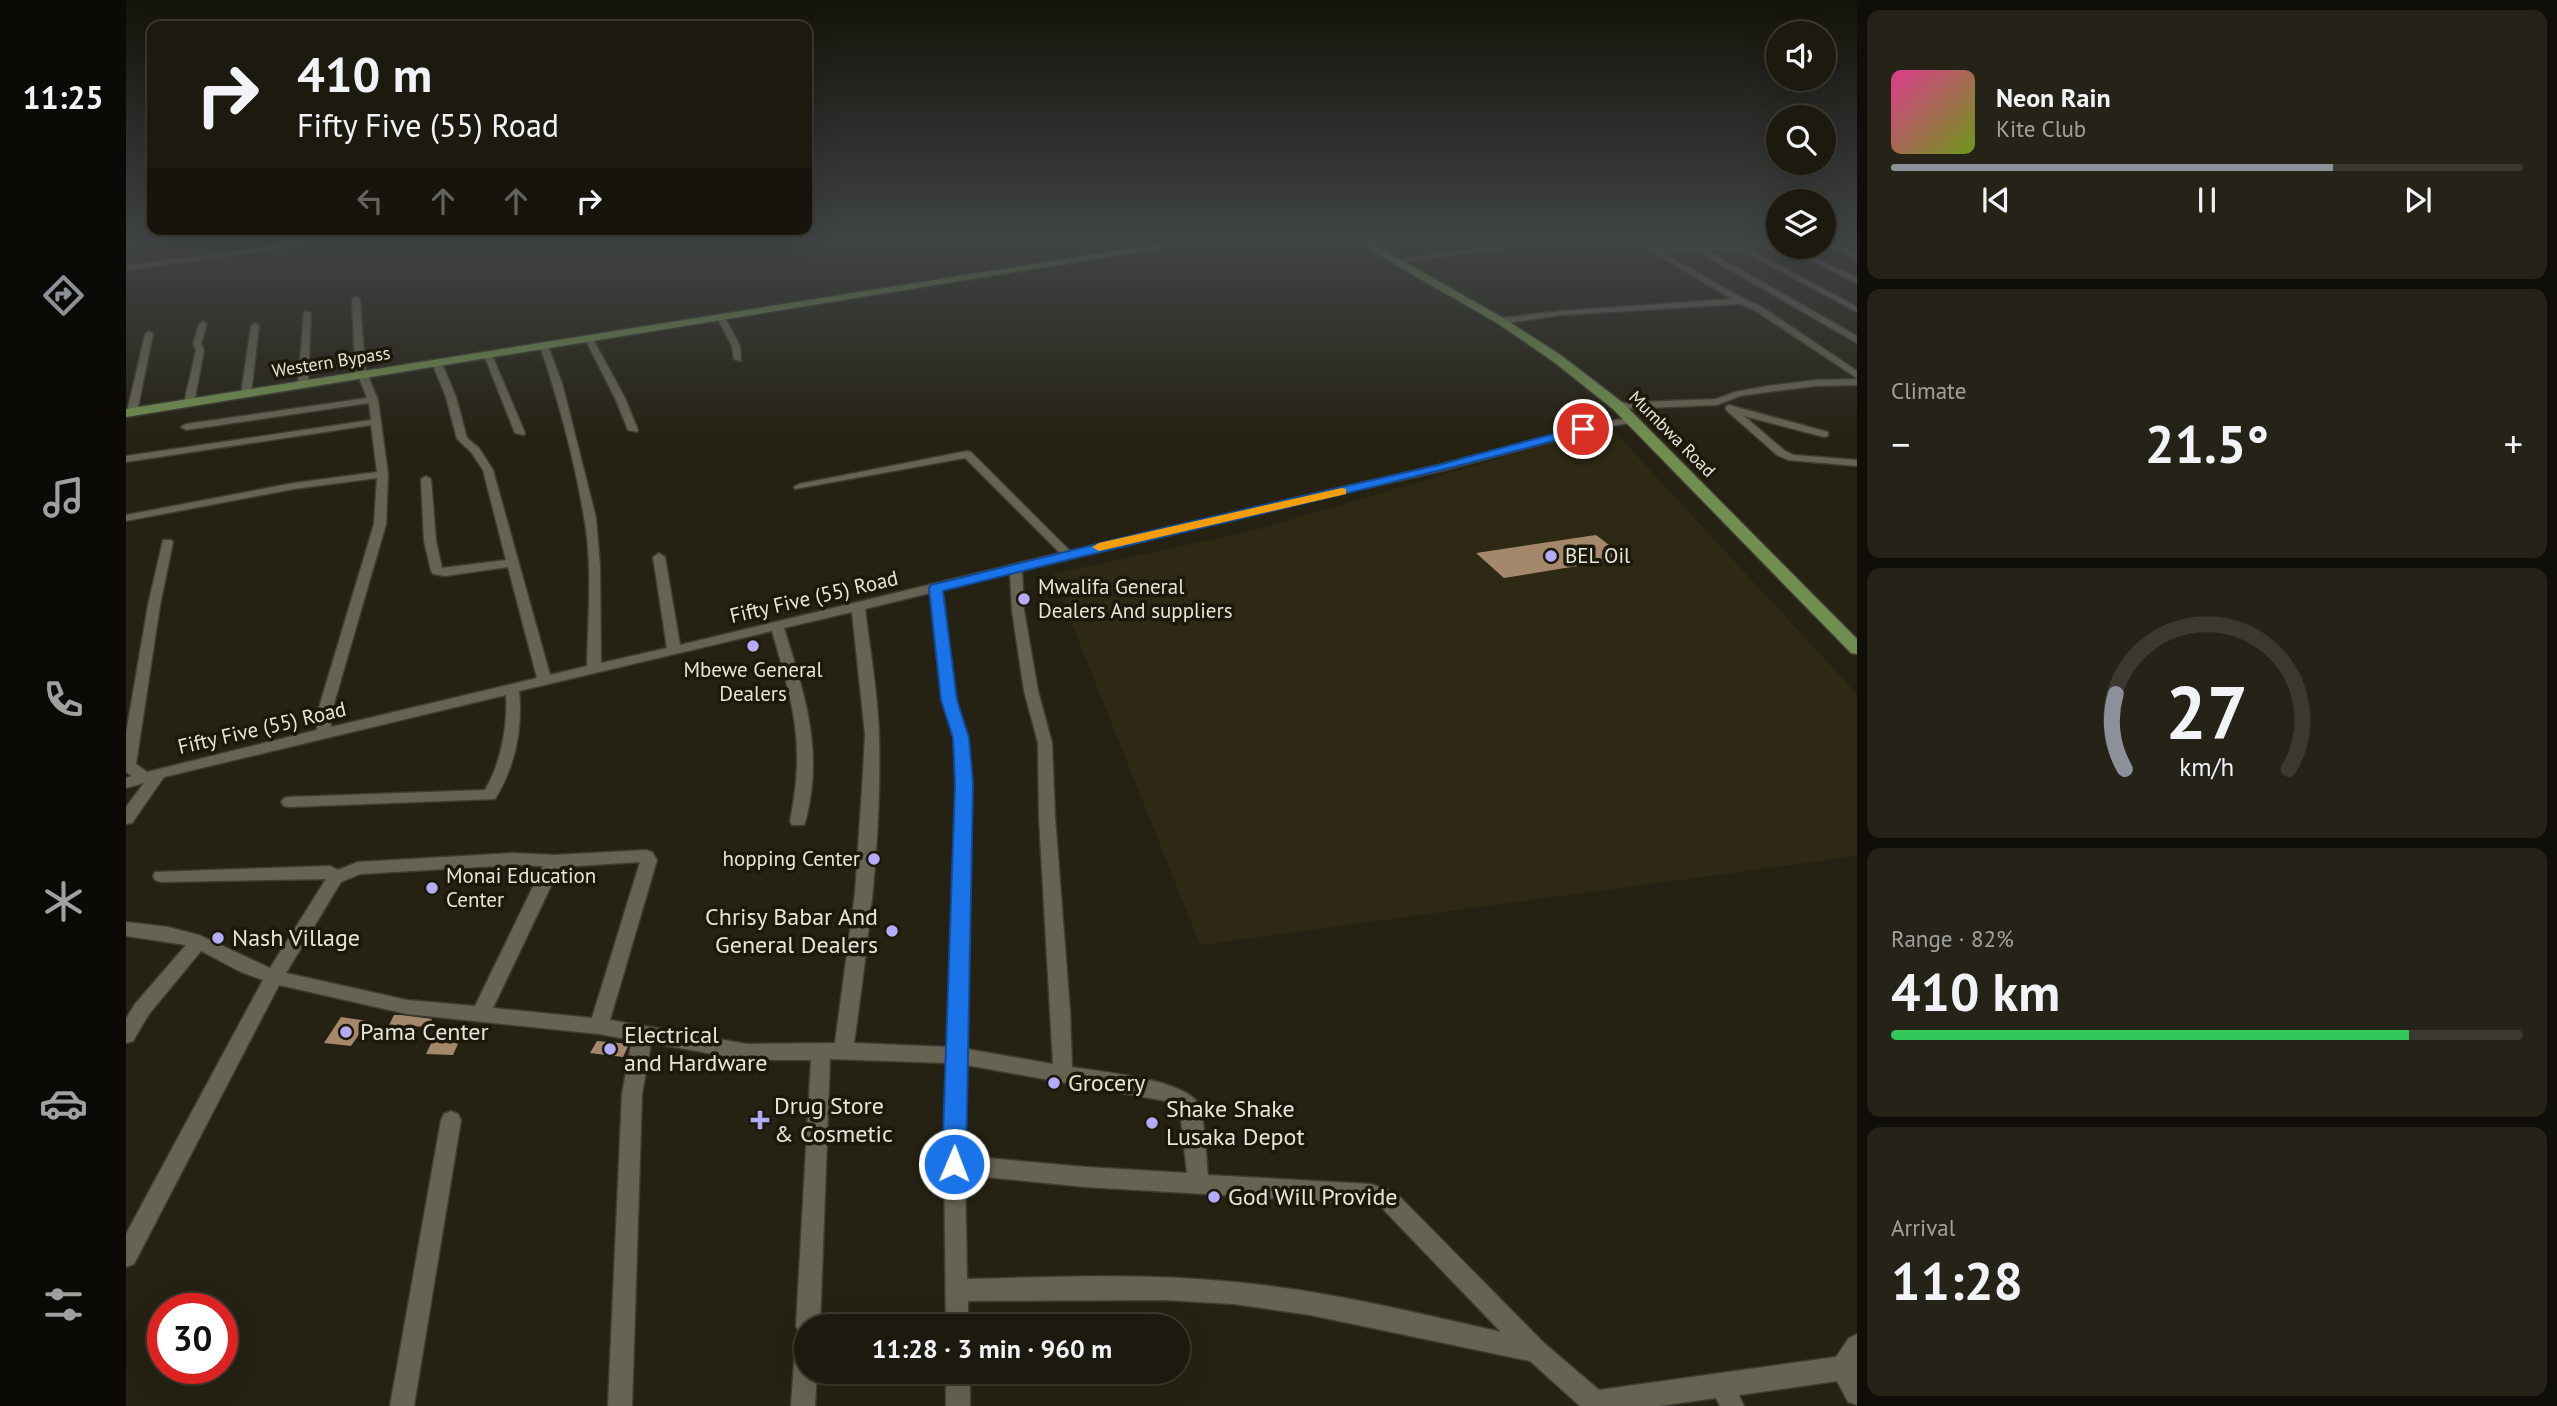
<!DOCTYPE html>
<meta charset="utf-8">
<style>
body{margin:0;font-family:"PT Sans",sans-serif;background:#252318;color:#f1f3f6;height:100vh;display:flex;flex-direction:column;font-size:26px;white-space:nowrap}
*{box-sizing:border-box;margin:0}
p{font-size:23px;color:#a0a19e}
.icon{flex:none;width:38px;height:38px;fill:none;stroke:currentColor;stroke-width:2;stroke-linecap:round;stroke-linejoin:round}
.map{position:relative;flex:1;overflow:hidden}
.drawer{display:flex;flex-direction:column;gap:10px;padding:10px;background:#0f0e08;width:700px}
.drawer>*{flex:none}
.guide{position:absolute;left:21px;top:21px;width:665px;height:214px;border-radius:14px;box-shadow:0 7px 28px #0002,0 0 0 2px #3a382f;background:#1c1a0f;color:#f1f3f6;overflow:hidden}
.controls{position:absolute;left:1640px;top:21px;display:grid;gap:14px}
.controls a{display:grid;place-items:center;width:70px;height:70px;border-radius:50%;background:#1c1a0f;box-shadow:0 7px 28px #0002,0 0 0 2px #3a382f;font-size:35px}
.speed{position:absolute;left:21px;top:1293px;display:flex;gap:14px;font-size:35px;font-weight:700;text-align:center}
.speed>*{display:grid;place-content:center;width:91px;height:91px;border-radius:50%;background:#1c1a0f;box-shadow:0 7px 28px #0002,0 0 0 2px #3a382f;line-height:1}
.speed .limit{border:10px solid #d22;background:#fff;color:#111}
.pin{position:absolute;display:grid;place-items:center;width:60px;height:60px;color:#fff;margin:-30px;border:4px solid #fff;border-radius:50%;box-shadow:0 2px 7px #0007}
.me{position:absolute;width:77px;margin:-38px;rotate:1deg;stroke-linejoin:round;filter:drop-shadow(0 0 5px #0008)}
.turn{display:flex;align-items:center;gap:24px;height:147px;padding:0 35px;font-size:32px}
.turn .icon{width:91px;height:91px;stroke-width:2.5}
.turn b{display:block;font-size:49px;line-height:60px}
.lanes{display:flex;align-items:center;height:66px;padding:0 35px;background:#0003;justify-content:center;gap:35px;direction:ltr}
.lanes .off{opacity:.35}
.big{font-size:52px;font-weight:700;line-height:1.1}
.drawer .tile{flex:1;display:flex;flex-direction:column;justify-content:center;gap:10px;min-width:0;padding:0 24px;border-radius:14px;background:#252318}
.drawer .dial{align-items:center;gap:0}
.dial svg{height:182px;overflow:visible;fill:none;stroke:#3a382f;stroke-width:7;stroke-linecap:round;text-anchor:middle}
.dial text{fill:#f1f3f6;stroke:none}
.song{display:flex;align-items:center;gap:21px}
.cover{width:84px;height:84px;border-radius:10px;background:linear-gradient(135deg,hsl(330 70% 55%),hsl(80 70% 35%))}
.played{height:7px;border-radius:4px;background:linear-gradient(90deg,#8c9099 70%,#3a382f 70%)}
.keys{display:flex;justify-content:space-around;direction:ltr}
.heat{display:flex;justify-content:space-between;align-items:center;font-size:38px;direction:ltr}
.charge{height:10px;border-radius:5px;background:linear-gradient(90deg,#34c759 82%,#3a382f 0)}
.trip{position:absolute;left:668px;top:1314px;width:396px;height:70px;border-radius:35px;background:#1c1a0f;box-shadow:0 7px 28px #0002,0 0 0 2px #3a382f;font-weight:700;line-height:70px;text-align:center}
main{display:flex;flex:1;min-height:0}
.menu{display:flex;flex-direction:column;width:126px;justify-content:space-around;align-items:center;background:#0b0a06;color:#a0a19e}
.menu .icon{width:49px;height:49px}
.menu .selected{color:#8c9099}
.menu b{font-size:32px;color:#f1f3f6}
.map>svg:first-child{display:block}
</style>
<main>
<nav class="menu">
<b>11:25</b>
<svg class="icon selected" aria-label="directions" viewBox="0 0 24 24"><path d="M12 3l9 9-9 9-9-9zM9 14v-3h6M13 9l2 2-2 2"/></svg>
<svg class="icon" aria-label="music" viewBox="0 0 24 24"><path d="M9 18V5l10-2v13"/><circle cx="6" cy="18" r="3"/><circle cx="16" cy="16" r="3"/></svg>
<svg class="icon" aria-label="phone" viewBox="0 0 24 24"><path d="M5 4h4l2 5-3 2q2 4 5 5l2-3 5 2v4C11 20 4 13 5 4z"/></svg>
<svg class="icon" aria-label="climate" viewBox="0 0 24 24"><path d="M12 3v18M4 7l16 10M4 17L20 7"/></svg>
<svg class="icon" aria-label="car" viewBox="0 0 24 24"><path d="M5 17H2v-5l4-1 3-4h7l3 4 3 1v5h-3M9 17h6M6 11h13"/><circle cx="7" cy="17" r="2"/><circle cx="17" cy="17" r="2"/></svg>
<svg class="icon" aria-label="filters" viewBox="0 0 24 24"><path d="M4 7h16M4 17h16"/><circle cx="9" cy="7" r="2"/><circle cx="15" cy="17" r="2"/></svg>
</nav>
<div class="map">
<svg width="1731" height="1406" viewBox="0 0 1731 1406">
<rect width="100%" height="100%" fill="#252214"/>
<!-- built -->
<path fill="#2e2915" d="M0,240h189l-189,25z
M1487,430l244,264v162l-657,89 -148,-371 203,-44 311,-91z"/>
<!-- building -->
<path fill="#a5876b" d="M1470,535l30,23 -122,20 -28,-25z
M268,1015h7l31,4 -3,8 -40,-2z
M215,1017l27,4 -17,25 -27,-3z
M309,1035h27l-9,20 -27,-1z
M471,1041l32,3 -6,13 -33,-4z"/>
<g fill="none" stroke-linecap="round" stroke-linejoin="round">
<defs>
<path id="minor" d="M192,240h23l-215,30v-4z
M1242,240h32l-36,5 -4,-2z
M1415,240h24l-170,23 -4,-2z
M1507,240h9l11,7 125,-3 3,4 -31,1 107,58v5l-118,-63h-35l153,87v7l-163,-94 -34,2 84,48 18,8 95,64v7l-101,-67 -16,-7 -178,11 -61,9 -4,-3 4,-3 61,-7 170,-12z
M1698,244h15l18,10v5l-22,-11h-14z
M1658,247h9l64,31v5z
M230,297l4,2 5,69 13,32 10,74 -2,50 -55,190v13l206,-49 -29,-111 -63,9 -12,-2 -2,-3 -7,-30 -3,-62 5,-3 5,3 5,62 6,27 64,-8 -23,-90 -12,-18 -14,-13 -11,-42 -14,-34 5,-3 5,3 14,34 11,41 12,10 14,22 57,205 37,-9c1,-49 6,-101 -3,-149 -9,-55 -26,-118 -44,-171l4,-3 4,3 14,37 34,135 4,49 1,96 66,-15 -14,-91 6,-4 6,4 15,88 380,-92 -95,-95 -170,31 -1,-2 5,-3 168,-33 4,1 99,99 369,-86 166,-44 31,-3v4l-30,5 -165,44 -294,67 -125,32 2,40 14,81 14,52 3,74 15,194 2,56c28,5 115,12 127,38 6,15 7,52 9,70l163,9 25,9 148,150 55,47 237,-33 13,-19 8,-4v71l-9,-3 -11,-21 -98,14 5,11h-24l-4,-8 -57,8h-79l-50,-45 -220,-46 -76,-11 -69,-4 -197,1v25h-22l-2,-162 3,-101 -117,-4 -10,267h-13v46h10l-2,34h-24l4,-58 4,-8 7,-3 -6,-3 -4,-8 15,-266h-64l-96,-17 -9,51 -10,312h-24l14,-312 10,-54 -33,-6 -192,-20 -128,-29 -145,279 -8,3v-33l137,-254 -22,-8 -40,-21 -52,63 -16,27 -7,2v-24l9,-15 51,-59 -60,-9v-14l42,5 31,8 71,33 56,-89 -165,3 -6,-2 -2,-4 2,-4 175,-6 8,4 20,-8 155,-9 41,2 92,-5 6,2 5,8 -47,160 137,24 88,-1 20,-150 8,-119 2,-40 -13,-122 -68,16c17,55 35,107 27,165 -2,11 -3,22 -7,32h-12l-2,-4c16,-78 3,-116 -18,-190l-253,60c4,37 -4,76 -24,108l-206,8 -5,-1 -3,-4 3,-4 5,-1 196,-7c16,-27 23,-65 21,-95l-342,82 -32,46 -6,1v-17l18,-24 -18,5v-10l6,-2 -6,-4v-38l22,-129 15,-65h8l2,2 -13,63 -24,159 11,8 170,-42v-16l57,-190 3,-46 -83,11 -168,32v-6l168,-32 83,-11 -6,-47 -245,37v-6l245,-36 -2,-17 -183,27 -5,-3 5,-3 181,-26 -12,-30 -3,-69zM884,573l2,37 12,81 14,52 1,74 14,247 -86,-15 5,-265 -4,-46 -12,-38 -14,-110zM804,593l12,107 12,38 2,46 -8,263 -94,-4c14,-101 28,-205 25,-307 -1,-42 -9,-85 -14,-127zM514,862l-48,156 -99,-10 67,-141zM387,865l30,1 -68,140 -68,-6 -121,-27 55,-91 19,-8zM840,1065l200,36 14,10 7,62 -101,-6 -121,-11zM839,1175l121,12 285,17 10,3 120,125c-88,-20 -177,-42 -267,-50 -89,-9 -178,-5 -267,-3z
M178,311l7,2 -3,71 -5,3 -5,-3z
M592,316h6l16,30 1,15 -7,-2 -2,-13 -15,-28z
M77,321l4,3 -6,20 3,6 -10,53 -5,3 -5,-3 12,-53 -3,-6 6,-20z
M129,323l4,3 -8,68 -5,3 -5,-3 10,-68z
M23,331l4,3 -16,78 -5,3 -5,-3 18,-78z
M463,336l4,3 32,59 13,32 -1,2 -9,-2 -13,-32 -30,-59z
M362,352l4,3 33,78 -1,2 -9,-2 -31,-78z
M1731,379v6l-41,1 -49,6 -27,4 -23,9 -99,4 -5,-3 5,-3 98,-4 19,-7 32,-6 49,-6z
M1603,405l99,27v4l-4,1 -80,-21 41,35 9,4 63,5v6l-69,-6 -11,-5 -51,-45v-4z
M325,1111l7,3 3,6 -47,286h-24l51,-286 3,-6z
M820,1372h24v34h-24z"/>
<path id="primary" d="M1059,240h26l-1085,177v-8z
M1227,240h13l139,79 57,37 61,47 234,236v15l-6,-1 -238,-244 -59,-47 -57,-39z"/>
</defs>
<!-- minor casing -->
<use href="#minor" stroke="#3e3c32" stroke-width="3"/>
<!-- primary casing -->
<use href="#primary" stroke="#3e3c32" stroke-width="3"/>
<!-- minor -->
<use href="#minor" fill="#666353" fill-rule="evenodd"/>
<!-- primary -->
<use href="#primary" fill="#718e50" fill-rule="evenodd"/>
</g>
<!-- sky -->
<linearGradient id="sky" x2="0" y2="1"><stop stop-color="#14130b"/><stop offset="0.55" stop-color="#404445"/><stop offset="1" stop-color="#404445" stop-opacity="0"/></linearGradient>
<rect width="1731" height="437" fill="url(#sky)"/>
<!-- route -->
<path fill="#1a73e8" stroke="#114b97" stroke-width="2" d="M1457,426l6,3 -2,3c-213,58 -429,104 -644,159l14,109 12,38 4,46 -7,380 -4,8 -8,3 -9,-3 -3,-8 13,-380 -2,-46 -12,-38 -12,-112 2,-3 215,-53 292,-67z"/>
<!-- slow -->
<path fill="#f59e0b" d="M1216,488l4,1v5l-247,57 -7,-4 7,-4z"/>
<!-- markers -->
<g fill="#b4acf9" stroke="#1c190b" stroke-width="2.5">
<circle cx="1425" cy="556" r="7"/>
<circle cx="898" cy="599" r="7"/>
<circle cx="627" cy="646" r="7"/>
<circle cx="748" cy="859" r="7"/>
<circle cx="306" cy="888" r="7"/>
<circle cx="766" cy="931" r="7"/>
<circle cx="92" cy="938" r="7"/>
<circle cx="220" cy="1032" r="7"/>
<circle cx="484" cy="1049" r="7"/>
<circle cx="928" cy="1083" r="7"/>
<path d="M630.5 1109.5h7v7h7v7h-7v7h-7v-7h-7v-7h7z"/>
<circle cx="1026" cy="1123" r="7"/>
<circle cx="1088" cy="1197" r="7"/>
</g>
<g text-anchor="middle" stroke-width="7" stroke-linejoin="round" paint-order="stroke">
<!-- far-street labels -->
<g font-size="18" fill="#e6e4db" stroke="#1c190b">
<text transform="translate(205 362) rotate(-9)" y="6">Western Bypass</text>
<text transform="translate(1546 434) rotate(45)" y="6">Mumbwa Road</text>
</g>
<!-- poi labels -->
<g font-size="21" fill="#e6e4db" stroke="#1c190b" text-anchor="start">
<text x="1439" y="563">BEL Oil</text>
<text x="912" y="594">Mwalifa General<tspan x="912" dy="24">Dealers And suppliers</tspan></text>
<text x="627" y="677" text-anchor="middle">Mbewe General<tspan x="627" dy="24">Dealers</tspan></text>
<text x="734" y="866" text-anchor="end">hopping Center</text>
<text x="320" y="883">Monai Education<tspan x="320" dy="24">Center</tspan></text>
</g>
<!-- street labels -->
<g font-size="21" fill="#e6e4db" stroke="#1c190b">
<text transform="translate(688 597) rotate(-13)" y="7">Fifty Five (55) Road</text>
<text transform="translate(136 728) rotate(-13)" y="7">Fifty Five (55) Road</text>
</g>
<!-- near-poi labels -->
<g font-size="24" fill="#e6e4db" stroke="#1c190b" text-anchor="start">
<text x="752" y="925" text-anchor="end">Chrisy Babar And<tspan x="752" dy="28">General Dealers</tspan></text>
<text x="106" y="946">Nash Village</text>
<text x="234" y="1040">Pama Center</text>
<text x="498" y="1043">Electrical<tspan x="498" dy="28">and Hardware</tspan></text>
<text x="942" y="1091">Grocery</text>
<text x="648" y="1114">Drug Store<tspan x="648" dy="28">&amp; Cosmetic</tspan></text>
<text x="1040" y="1117">Shake Shake<tspan x="1040" dy="28">Lusaka Depot</tspan></text>
<text x="1102" y="1205">God Will Provide</text>
</g>
</g>
</svg>
<div class="controls">
<a><svg class="icon" aria-label="sound" viewBox="0 0 24 24"><path d="M4 9h4l5-4v14l-5-4H4zM17 9q2 3 0 6"/></svg></a>
<a><svg class="icon" aria-label="search" viewBox="0 0 24 24"><circle cx="10" cy="10" r="6"/><path d="M15 15l6 6"/></svg></a>
<a><svg class="icon" aria-label="layers" viewBox="0 0 24 24"><path d="M12 4l9 5-9 5-9-5zM3 14l9 5 9-5"/></svg></a>
</div>
<div class="speed"><div class="limit">30</div></div>
<div class="pin" style="left:1457px;top:429px;background:#d93025"><svg class="icon" aria-label="arrive" viewBox="0 0 24 24"><path d="M6 21V4h12l-3 4 3 4H6"/></svg></div>
<svg class="me" style="left:828px;top:1164px" viewBox="-20 -20 40 40"><circle r="17" fill="#1a73e8" stroke="#fff" stroke-width="3"/><path d="M0-11L8 9 0 5-8 9z" fill="#fff"/></svg>
<div class="trip">11:28 · 3 min · 960 m</div>
<div class="guide">
<div class="turn"><svg class="icon" aria-label="right" viewBox="0 0 24 24"><path d="M7 20v-9h11M14 6l5 5-5 5"/></svg><div><b>410 m</b>Fifty Five (55) Road</div></div>
<div class="lanes"><svg class="icon off" aria-label="left" viewBox="0 0 24 24"><path d="M17 20v-9H6M10 6l-5 5 5 5"/></svg><svg class="icon off" aria-label="ahead" viewBox="0 0 24 24"><path d="M12 20V5M6 11l6-6 6 6"/></svg><svg class="icon off" aria-label="ahead" viewBox="0 0 24 24"><path d="M12 20V5M6 11l6-6 6 6"/></svg><svg class="icon" aria-label="right" viewBox="0 0 24 24"><path d="M7 20v-9h11M14 6l5 5-5 5"/></svg></div>
</div>
</div>
<section class="drawer">
<div class="tile">
<div class="song"><i class="cover"></i><div><b>Neon Rain</b><p>Kite Club</p></div></div>
<div class="played"></div>
<div class="keys"><svg class="icon" aria-label="previous" viewBox="0 0 24 24"><path d="M18 5L8 12l10 7zM5 5v14"/></svg><svg class="icon" aria-label="pause" viewBox="0 0 24 24"><path d="M8 5v14M16 5v14"/></svg><svg class="icon" aria-label="next" viewBox="0 0 24 24"><path d="M6 5l10 7-10 7zM19 5v14"/></svg></div>
</div>
<div class="tile"><p>Climate</p>
<div class="heat"><a>−</a><b class="big">21.5°</b><a>+</a></div>
</div>
<div class="tile dial"><svg viewBox="0 0 100 80">
<path d="M14 69A42 42 0 1 1 86 69"/>
<path d="M14 69A42 42 0 0 1 10 36" stroke="#8c9099"/>
<text x="50" y="56" font-size="32" font-weight="700">27</text>
<text x="50" y="72" font-size="11">km/h</text>
</svg></div>
<div class="tile"><p>Range · 82%</p><b class="big">410 km</b><div class="charge"></div></div>
<div class="tile"><p>Arrival</p><b class="big">11:28</b></div>
</section>
</main>
